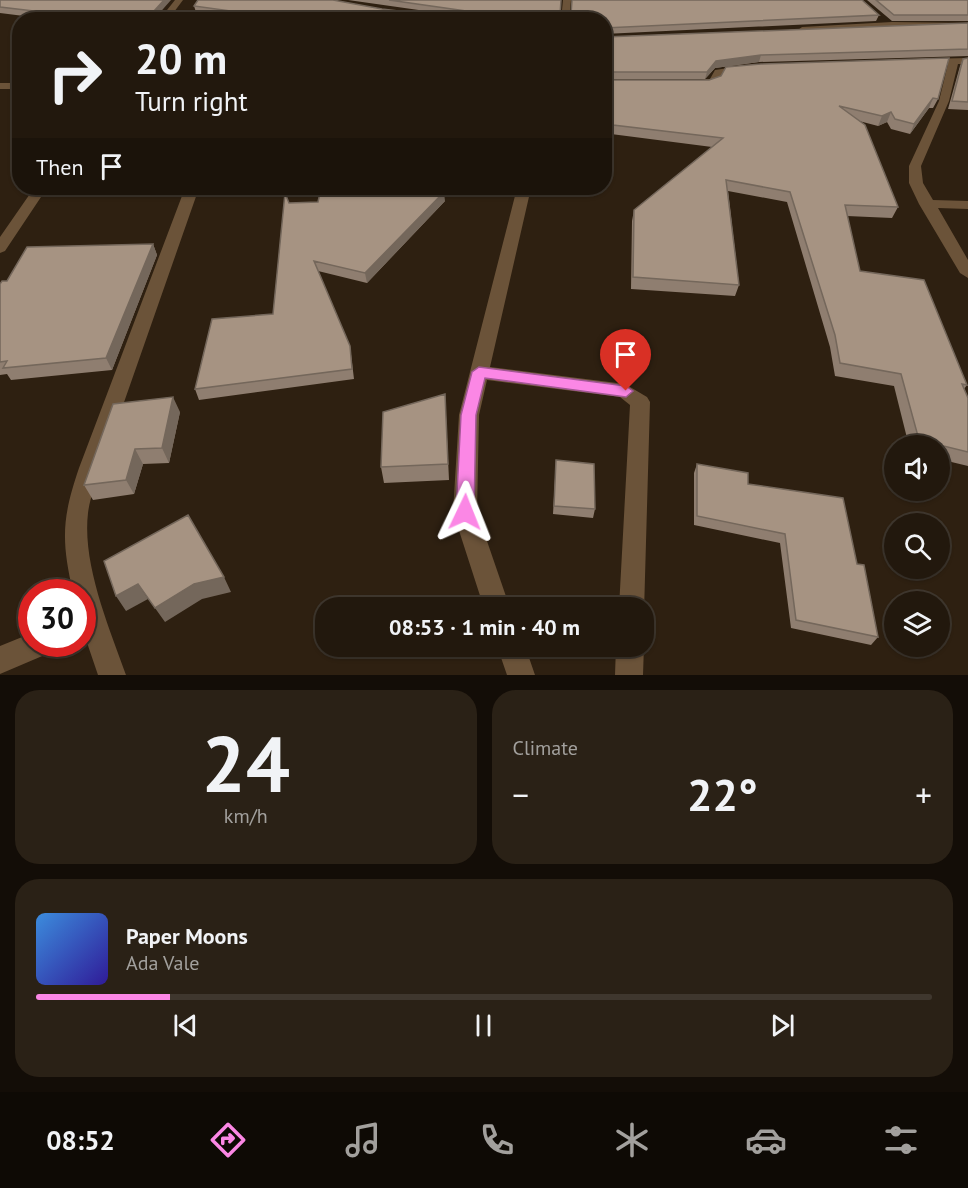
<!DOCTYPE html>
<meta charset="utf-8">
<style>
body{margin:0;font-family:"PT Sans",sans-serif;background:#2a2116;color:#f1f3f6;height:100vh;display:flex;flex-direction:column;font-size:22px;white-space:nowrap}
*{box-sizing:border-box;margin:0}
p{font-size:20px;color:#a2a09d}
.icon{flex:none;width:33px;height:33px;fill:none;stroke:currentColor;stroke-width:2;stroke-linecap:round;stroke-linejoin:round}
.map{position:relative;height:675px;overflow:hidden}
.sheet{display:flex;flex-direction:column;gap:15px;padding:15px;background:#130d07;flex:1}
.sheet>*{flex:none}
.guide{position:absolute;left:12px;top:12px;width:600px;height:183px;border-radius:24px;box-shadow:0 2px 4px #0004,0 0 0 2px #3f372e;background:#22180d;color:#f1f3f6;overflow:hidden}
.fabs{position:absolute;left:884px;top:435px;display:grid;gap:12px}
.fabs a{display:grid;place-items:center;width:66px;height:66px;border-radius:50%;background:#22180d;box-shadow:0 2px 4px #0004,0 0 0 2px #3f372e;font-size:30px}
.speed{position:absolute;left:18px;top:579px;display:flex;gap:12px;font-size:30px;font-weight:700;text-align:center}
.speed>*{display:grid;place-content:center;width:78px;height:78px;border-radius:50%;background:#22180d;box-shadow:0 2px 4px #0004,0 0 0 2px #3f372e;line-height:1}
.speed .limit{border:9px solid #d22;background:#fff;color:#111}
.pin{position:absolute;display:grid;place-items:center;width:51px;height:51px;color:#fff;margin:-62px -26px;border-radius:50% 50% 50% 0;rotate:-45deg;box-shadow:0 0 6px #0007}
.pin .icon{rotate:45deg}
.me{position:absolute;width:66px;margin:-33px;rotate:2deg;stroke-linejoin:round;filter:drop-shadow(0 0 4px #0008)}
.turn{display:flex;align-items:center;gap:21px;height:126px;padding:0 24px;font-size:27px}
.turn .icon{width:78px;height:78px;stroke-width:2.5}
.turn b{display:block;font-size:42px;line-height:51px}
.then{display:flex;align-items:center;height:57px;padding:0 24px;background:#0003;gap:12px;font-size:22px}
.big{font-size:45px;font-weight:600;line-height:1.1}
.sheet .tile{flex:1;display:flex;flex-direction:column;justify-content:center;gap:9px;min-width:0;padding:0 21px;border-radius:24px;background:#2a2116}
.sheet .dial{align-items:center;gap:0}
.dial b{font-size:78px;line-height:1}
.song{display:flex;align-items:center;gap:18px}
.cover{width:72px;height:72px;border-radius:9px;background:linear-gradient(135deg,hsl(210 70% 55%),hsl(250 70% 35%))}
.played{height:6px;border-radius:3px;background:linear-gradient(90deg,#fb87e5 15%,#3f372e 15%)}
.keys{display:flex;justify-content:space-around;direction:ltr}
.heat{display:flex;justify-content:space-between;align-items:center;font-size:33px;direction:ltr}
.sheet .tiles{flex:1;display:grid;gap:15px;grid-template-columns:1fr 1fr}
.tile:last-child{grid-column:span 2}
.trip{position:absolute;left:315px;top:597px;width:339px;height:60px;border-radius:24px;background:#22180d;box-shadow:0 2px 4px #0004,0 0 0 2px #3f372e;font-weight:600;line-height:60px;text-align:center}
.menu{display:flex;height:96px;justify-content:space-around;align-items:center;background:#0e0a05;color:#a2a09d}
.menu .icon{width:42px;height:42px}
.menu .active{color:#fb87e5}
.menu b{font-size:27px;color:#f1f3f6}
.map>svg:first-child{display:block}
</style>
<div class="map">
<svg width="968" height="675" viewBox="0 0 968 675">
<rect width="100%" height="100%" fill="#2e2011"/>
<g fill="none" stroke-linecap="round" stroke-linejoin="round">
<!-- minor -->
<path fill="#6b5339" fill-rule="evenodd" d="M175,0h8l-15,20h-9z
M563,0h8l-2,20h-8z
M892,22l76,1v4l-76,-1 -90,7 -4,-3 4,-3z
M968,58v6h-10l-9,37 -28,65 2,17 10,17 35,1v8l-30,-1 30,52v18l-8,-5 -41,-69 -10,-21v-17l30,-65 9,-37 -25,1 -5,-3 5,-3z
M749,65l3,1v4l-30,4 -4,9c-9,4 -22,7 -30,1l5,-3 17,-2 5,-9z
M0,83h20v6h-20z
M34,188h13l-42,63 -5,2v-16z
M185,188h14l-98,280c-5,15 -11,29 -13,45 -6,51 21,114 38,162h-28l-16,-47v-36h-9c-12,-52 -11,-74 6,-124z
M517,188h14l-41,179 135,17 22,13 3,5 -6,210v-4h-25l11,-203 -10,-8 -133,-17 -8,35 -2,97 33,96h-26l-31,-96 6,-97z
M32,633v11h19l-4,10 -47,20v-28z
M497,646h28l10,29h-28z
M616,646l28,-1 -1,30h-28z"/>
</g>
<!-- wall -->
<path fill="#8f7e70" d="M0,0l156,17 -6,3h-94l-56,-7z
M348,0h213l-1,15h319l-3,6 -272,13v-14h-354l-54,-8 -2,-6 188,3 58,7h21z
M867,0h101v21h-76z
M968,23v33l-209,6 -44,6 -10,11h-100l-1,-42z
M968,58v52l-20,-1 12,-43 3,-7z
M607,80l331,19 -5,9h-4l-19,26 -19,-5 -4,-7 -9,4 -19,-5 39,86 -6,11 -45,-2 13,55 107,114 -3,4 4,9v68l-29,-7v-13h-30l-15,-60 -59,-10 -5,-29 -43,-145 -59,-11 11,94 -4,11 -104,-7 1,-68 2,-11 78,-63 -101,-13 -5,-45z
M445,201l-78,82 -49,-12 32,75 4,33 -155,21 -4,-11 78,-75 16,-111z
M153,244l4,11 -45,115 -101,10 -4,-6 -7,1v-91l7,-3z
M445,394l4,86 -65,3 -3,-16z
M180,412l-11,51 -26,1 -9,30 -41,6 -9,-15z
M556,460l39,49 -2,9 -40,-4z
M697,464l51,20 109,80 21,73 -7,8 -80,-17 -11,-85 -86,-18v-52z"/>
<!-- shaded-wall -->
<path fill="#74675b" d="M164,0h7l-15,17 -6,3h-18z
M761,55l-2,7 -44,6 -10,11 2,-7 9,-11z
M933,98l-4,10 -19,26 4,-10z
M891,112l-4,10 -9,4 4,-10z
M130,188h40l-38,4z
M444,192l1,9 -78,82 -2,-10z
M153,244l4,11 -45,115 -6,-12z
M173,397l7,15 -11,51 -7,-15z
M135,449l8,15 -9,30 -8,-14z
M224,577l7,15 -29,7 -37,23 -10,-14 39,-24z
M138,584l10,15 -22,12 -10,-15z"/>
<!-- building -->
<path fill="#a69382" stroke="#74675b" stroke-width="1.5" d="M0,0h164l-10,11 -22,9h-22l-110,-13z
M198,0h135l49,9 58,7h33l2,-2 -2,-2 -84,-12h172l-1,15h11l1,-15h290l17,15 -275,13v-8h-324l1,-2 -87,-12z
M876,0h92v15h-74z
M968,23v26l-207,6 -45,6 -9,11h-101l-2,-35z
M949,58l-11,41 -5,-1 -19,26 -19,-5 -4,-7 -9,4 -43,-10 26,19 33,82 -53,-2 15,66 64,9 43,105 -5,-1 6,14v54l-49,-12 -18,-66 -61,-11 -5,-28 -45,-143 -64,-12 13,105 -106,-8 1,-67 89,-72 -110,-13 -6,-45h102l12,-4 5,-9 35,-3z
M968,58v44l-16,-1 11,-42z
M321,188h106l17,4 -79,81 -51,-12 36,85 2,23 -157,20 17,-70 61,-5 12,-121 4,10 29,-1z
M153,244l-47,114 -103,10 4,-7 -7,1v-78l2,-3h5l20,-34z
M445,394l3,70 -67,3 2,-55z
M173,397l-11,51 -27,1 -9,31 -42,5 29,-81z
M556,460l38,4 1,45 -41,-3z
M697,464l51,9v11l95,14 14,66 7,1 14,72 -82,-17 -11,-86 -88,-18z
M188,515l36,62 -30,7 -39,24 -17,-24 -22,12 -12,-35z"/>
<!-- route -->
<path fill="#fb87e5" stroke="#a35895" stroke-width="1.5" d="M479,367l147,19 7,5 -7,6 -141,-19 -9,37 -2,97 -3,5 -6,2 -6,-2 -3,-5 5,-97 11,-43z"/>
</svg>
<div class="fabs">
<a><svg class="icon" aria-label="sound" viewBox="0 0 24 24"><path d="M4 9h4l5-4v14l-5-4H4zM17 9q2 3 0 6"/></svg></a>
<a><svg class="icon" aria-label="search" viewBox="0 0 24 24"><circle cx="10" cy="10" r="6"/><path d="M15 15l6 6"/></svg></a>
<a><svg class="icon" aria-label="layers" viewBox="0 0 24 24"><path d="M12 4l9 5-9 5-9-5zM3 14l9 5 9-5"/></svg></a>
</div>
<div class="speed"><div class="limit">30</div></div>
<div class="pin" style="left:626px;top:391px;background:#d93025"><svg class="icon" aria-label="arrive" viewBox="0 0 24 24"><path d="M6 21V4h12l-3 4 3 4H6"/></svg></div>
<svg class="me" style="left:465px;top:512px" viewBox="-20 -20 40 40"><path d="M0-17L14 15 0 8-14 15z" fill="#fb87e5" stroke="#fff" stroke-width="4"/></svg>
<div class="trip">08:53 · 1 min · 40 m</div>
<div class="guide">
<div class="turn"><svg class="icon" aria-label="right" viewBox="0 0 24 24"><path d="M7 20v-9h11M14 6l5 5-5 5"/></svg><div><b>20 m</b>Turn right</div></div>
<div class="then">Then<svg class="icon" aria-label="arrive" viewBox="0 0 24 24"><path d="M6 21V4h12l-3 4 3 4H6"/></svg></div>
</div>
</div>
<section class="sheet">
<div class="tiles">
<div class="tile dial"><b>24</b><p>km/h</p></div>
<div class="tile"><p>Climate</p>
<div class="heat"><a>−</a><b class="big">22°</b><a>+</a></div>
</div>
<div class="tile">
<div class="song"><i class="cover"></i><div><b>Paper Moons</b><p>Ada Vale</p></div></div>
<div class="played"></div>
<div class="keys"><svg class="icon" aria-label="previous" viewBox="0 0 24 24"><path d="M18 5L8 12l10 7zM5 5v14"/></svg><svg class="icon" aria-label="pause" viewBox="0 0 24 24"><path d="M8 5v14M16 5v14"/></svg><svg class="icon" aria-label="next" viewBox="0 0 24 24"><path d="M6 5l10 7-10 7zM19 5v14"/></svg></div>
</div>
</div>
</section>
<nav class="menu">
<b>08:52</b>
<svg class="icon active" aria-label="directions" viewBox="0 0 24 24"><path d="M12 3l9 9-9 9-9-9zM9 14v-3h6M13 9l2 2-2 2"/></svg>
<svg class="icon" aria-label="music" viewBox="0 0 24 24"><path d="M9 18V5l10-2v13"/><circle cx="6" cy="18" r="3"/><circle cx="16" cy="16" r="3"/></svg>
<svg class="icon" aria-label="phone" viewBox="0 0 24 24"><path d="M5 4h4l2 5-3 2q2 4 5 5l2-3 5 2v4C11 20 4 13 5 4z"/></svg>
<svg class="icon" aria-label="climate" viewBox="0 0 24 24"><path d="M12 3v18M4 7l16 10M4 17L20 7"/></svg>
<svg class="icon" aria-label="car" viewBox="0 0 24 24"><path d="M5 17H2v-5l4-1 3-4h7l3 4 3 1v5h-3M9 17h6M6 11h13"/><circle cx="7" cy="17" r="2"/><circle cx="17" cy="17" r="2"/></svg>
<svg class="icon" aria-label="filters" viewBox="0 0 24 24"><path d="M4 7h16M4 17h16"/><circle cx="9" cy="7" r="2"/><circle cx="15" cy="17" r="2"/></svg>
</nav>
